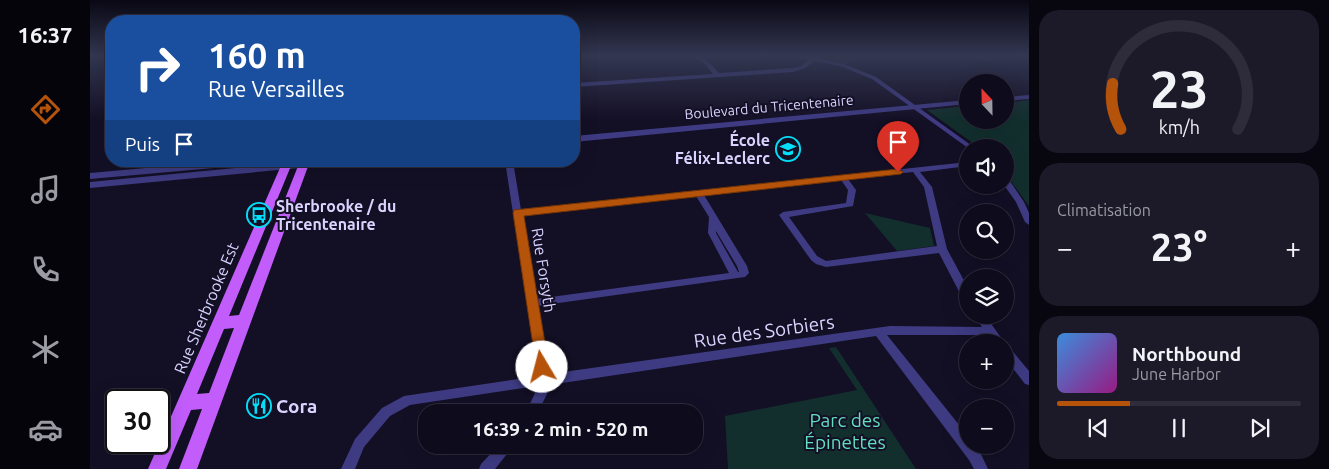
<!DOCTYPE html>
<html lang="fr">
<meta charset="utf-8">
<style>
body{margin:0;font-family:Ubuntu,sans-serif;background:#1c1929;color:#f1f3f6;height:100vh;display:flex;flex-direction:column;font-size:19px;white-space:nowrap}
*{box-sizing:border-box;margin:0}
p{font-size:16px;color:#9b9ba3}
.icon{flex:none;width:28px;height:28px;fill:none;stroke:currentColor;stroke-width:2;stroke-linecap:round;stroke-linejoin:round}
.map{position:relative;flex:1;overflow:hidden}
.side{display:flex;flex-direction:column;gap:10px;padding:10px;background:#08060f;width:300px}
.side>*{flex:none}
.hud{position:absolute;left:15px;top:15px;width:475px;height:152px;border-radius:20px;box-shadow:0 5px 20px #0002,0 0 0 1px #2e2b3b;background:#1a4fa0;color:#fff;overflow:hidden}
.needle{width:32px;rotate:338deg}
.tools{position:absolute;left:869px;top:74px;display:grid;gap:10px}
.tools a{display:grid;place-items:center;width:55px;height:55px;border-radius:50%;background:#0e0b1c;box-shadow:0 5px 20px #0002,0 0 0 1px #2e2b3b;font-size:25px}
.speed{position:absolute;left:15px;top:389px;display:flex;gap:10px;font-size:25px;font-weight:700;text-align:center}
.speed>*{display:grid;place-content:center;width:65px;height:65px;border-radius:50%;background:#0e0b1c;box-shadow:0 5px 20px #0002,0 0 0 1px #2e2b3b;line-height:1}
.speed .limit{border:2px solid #111;border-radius:8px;background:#fff;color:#111}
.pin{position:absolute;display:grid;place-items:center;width:42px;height:42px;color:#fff;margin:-51px -21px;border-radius:50% 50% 50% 0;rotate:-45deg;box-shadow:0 0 5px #0007}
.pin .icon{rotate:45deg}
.me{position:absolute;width:55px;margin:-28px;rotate:352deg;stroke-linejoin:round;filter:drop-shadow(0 0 4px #0008)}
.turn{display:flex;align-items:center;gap:18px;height:105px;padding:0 20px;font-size:22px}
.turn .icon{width:65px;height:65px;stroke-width:2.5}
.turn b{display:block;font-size:35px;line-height:42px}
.then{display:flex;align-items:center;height:48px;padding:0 20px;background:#0003;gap:10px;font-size:19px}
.big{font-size:38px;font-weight:700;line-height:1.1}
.side .widget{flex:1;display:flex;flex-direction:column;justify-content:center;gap:8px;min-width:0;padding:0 18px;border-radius:20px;background:#1c1929}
.side .dial{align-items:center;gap:0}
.dial svg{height:130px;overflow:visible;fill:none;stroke:#2e2b3b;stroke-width:7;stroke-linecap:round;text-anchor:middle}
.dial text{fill:#f1f3f6;stroke:none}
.song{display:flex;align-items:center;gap:15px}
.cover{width:60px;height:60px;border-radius:8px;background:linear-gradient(135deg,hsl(210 70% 55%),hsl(310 70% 35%))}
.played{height:5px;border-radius:2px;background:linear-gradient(90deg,#b45309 30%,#2e2b3b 30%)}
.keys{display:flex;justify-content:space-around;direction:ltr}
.heat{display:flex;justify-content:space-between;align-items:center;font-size:28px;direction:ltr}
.trip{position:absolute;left:328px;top:404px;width:285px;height:50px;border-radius:20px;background:#0e0b1c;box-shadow:0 5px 20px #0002,0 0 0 1px #2e2b3b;font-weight:700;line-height:50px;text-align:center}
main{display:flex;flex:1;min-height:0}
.menu{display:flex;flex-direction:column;width:90px;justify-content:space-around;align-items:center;background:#06040b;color:#9b9ba3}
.menu .icon{width:35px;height:35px}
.menu .active{color:#b45309}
.menu b{font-size:22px;color:#f1f3f6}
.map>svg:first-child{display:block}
</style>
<main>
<nav class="menu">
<b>16:37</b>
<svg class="icon active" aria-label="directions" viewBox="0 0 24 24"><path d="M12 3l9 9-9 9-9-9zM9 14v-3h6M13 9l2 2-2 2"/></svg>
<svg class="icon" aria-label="music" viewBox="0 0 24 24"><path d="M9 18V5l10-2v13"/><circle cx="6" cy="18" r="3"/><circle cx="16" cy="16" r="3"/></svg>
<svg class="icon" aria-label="phone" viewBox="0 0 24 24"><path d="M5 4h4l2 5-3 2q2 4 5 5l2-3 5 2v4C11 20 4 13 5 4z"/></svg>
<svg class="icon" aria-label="climate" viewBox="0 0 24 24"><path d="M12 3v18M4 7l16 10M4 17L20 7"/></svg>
<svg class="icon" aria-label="car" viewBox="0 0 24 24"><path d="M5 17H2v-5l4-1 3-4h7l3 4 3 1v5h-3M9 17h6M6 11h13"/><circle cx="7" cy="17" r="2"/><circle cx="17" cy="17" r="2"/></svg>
</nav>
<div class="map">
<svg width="939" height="469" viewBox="0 0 939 469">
<rect width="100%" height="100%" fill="#130f25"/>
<!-- green -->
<path fill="#122f2e" d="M731,56h44l-19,8 -27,-6z
M939,100v106l-24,-33v-25l-27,-1 -51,-37 40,-4 1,14h37v-17z
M775,213l65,15 4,18 -37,5z
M746,347l80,122h-188l-3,-53 132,-26 -28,-42z"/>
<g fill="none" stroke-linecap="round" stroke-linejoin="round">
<!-- minor -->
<path fill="#3e3b83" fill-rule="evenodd" d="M601,56c13,-1 20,8 28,17l74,-5 8,-2 7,-6 -12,-4 16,1 7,-1 -2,2 27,6 32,13 99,71h-7l-96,-69 -32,-13 -26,-5 -9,7 -12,4 -219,15v-4l139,-9 -8,-10z
M415,161h8l8,49 447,-48v4l-48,6 12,15 15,62 21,39v14l-4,-1 -25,-48 -113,14 -10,-3 -5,-4 -32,-45 4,-3 63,-9 2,-13 -7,-10 -137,15 43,71 2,7 -4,4 -208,29 12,68 341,-48 92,1 -8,-12h11l19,27h-11l-5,-7h-101l81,101v9h6l5,5 9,19h-14l-5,-9 -93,-124 -327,49 -2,9 -9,18h-12l9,-19 2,-7 -127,19 -20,11 -26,31 -9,22h-14l14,-30 27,-31 22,-12 134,-20zM823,172l11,15 13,59 -111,15 -9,-5 -28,-39 64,-11 3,-16 -8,-11zM606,196l13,21 -1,16 21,40 -193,26 -14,-84zM626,231l21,35 2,6h-1l-22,-39z
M915,178h3l16,24 5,11v12l-4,-3 -9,-20 -12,-17z
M915,345l4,2 20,24v14l-4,-1 -20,-26z
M409,445h14l-2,4 -16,20h-16l2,-5z"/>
<!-- tertiary -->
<path fill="#3e3b83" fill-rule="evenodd" d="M939,95v4l-24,2v-4z
M878,100v4l-394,38v-6z
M133,161h40l-5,3 -168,15v-6z
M218,161h38l-5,3 -251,24v-6z"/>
<!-- primary -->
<path fill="#c25dfc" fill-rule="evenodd" d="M193,161h10l-64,155 10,-1 61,-154h10l-113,308h-18l23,-60 -11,1 -25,59h-18zM144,328l-25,65 -12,1 27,-65z"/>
</g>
<!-- sky -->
<linearGradient id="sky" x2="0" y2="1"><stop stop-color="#0a0814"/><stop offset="0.46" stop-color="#333751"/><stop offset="1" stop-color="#333751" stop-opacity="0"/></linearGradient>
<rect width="939" height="121" fill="url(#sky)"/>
<!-- route -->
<path fill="#b45309" stroke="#753606" d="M808,169l5,3 -2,2 -377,42 25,151 -2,5 -5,1 -5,-1 -24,-159 1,-3z"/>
<!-- icons -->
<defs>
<symbol id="school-ring" viewBox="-11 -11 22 22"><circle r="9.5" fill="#130f25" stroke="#04dff9" stroke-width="1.5"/><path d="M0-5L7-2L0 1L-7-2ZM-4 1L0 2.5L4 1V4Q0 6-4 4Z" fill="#04dff9"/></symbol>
<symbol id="bus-ring" viewBox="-11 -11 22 22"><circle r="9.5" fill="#130f25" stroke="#04dff9" stroke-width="1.5"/><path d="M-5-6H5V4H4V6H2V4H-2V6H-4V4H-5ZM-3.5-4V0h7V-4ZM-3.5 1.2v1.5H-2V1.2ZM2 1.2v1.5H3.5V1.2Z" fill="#04dff9"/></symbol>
<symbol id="restaurant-ring" viewBox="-11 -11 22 22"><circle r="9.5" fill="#130f25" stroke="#04dff9" stroke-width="1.5"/><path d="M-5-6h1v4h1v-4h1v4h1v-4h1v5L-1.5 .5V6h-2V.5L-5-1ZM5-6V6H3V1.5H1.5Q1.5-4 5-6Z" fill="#04dff9"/></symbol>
</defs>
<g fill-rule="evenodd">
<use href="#school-ring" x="684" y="135" width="28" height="28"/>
<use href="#bus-ring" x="155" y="201" width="28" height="28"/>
<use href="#restaurant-ring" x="155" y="392" width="28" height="28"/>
</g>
<g text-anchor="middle" stroke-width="4" stroke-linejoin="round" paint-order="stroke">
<!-- far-street labels -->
<g font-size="14" fill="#d9d3fe" stroke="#130f25">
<text transform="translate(679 107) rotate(-5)" y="5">Boulevard du Tricentenaire</text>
</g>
<!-- poi labels -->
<g font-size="16" font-weight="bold" fill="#d9d3fe" stroke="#130f25" text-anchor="end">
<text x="680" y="146">École<tspan x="680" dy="18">Félix-Leclerc</tspan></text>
<text x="186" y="212" text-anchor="start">Sherbrooke / du<tspan x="186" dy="18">Tricentenaire</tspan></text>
</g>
<!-- street labels -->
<g font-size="16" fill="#d9d3fe" stroke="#130f25">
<text transform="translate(454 270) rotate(81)" y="6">Rue Forsyth</text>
<text transform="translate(116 308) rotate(-67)" y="6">Rue Sherbrooke Est</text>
</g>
<!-- near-street labels -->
<g font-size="19" fill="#d9d3fe" stroke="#130f25">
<text transform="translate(674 331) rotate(-8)" y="7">Rue des Sorbiers</text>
</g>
<!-- near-poi labels -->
<g font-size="19" font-weight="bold" fill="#d9d3fe" stroke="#130f25" text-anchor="start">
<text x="186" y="413">Cora</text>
</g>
<!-- near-park labels -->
<g font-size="19" fill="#60debf" stroke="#130f25">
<text x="755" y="427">Parc des<tspan x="755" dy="22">Épinettes</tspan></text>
</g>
</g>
</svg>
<div class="tools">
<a><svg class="needle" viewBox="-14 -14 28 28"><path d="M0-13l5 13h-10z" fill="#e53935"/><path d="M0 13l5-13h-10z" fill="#9b9ba3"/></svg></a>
<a><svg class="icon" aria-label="sound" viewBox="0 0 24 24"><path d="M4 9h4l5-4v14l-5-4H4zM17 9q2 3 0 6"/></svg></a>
<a><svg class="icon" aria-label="search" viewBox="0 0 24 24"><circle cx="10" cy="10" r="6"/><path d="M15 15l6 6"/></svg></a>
<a><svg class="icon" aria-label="layers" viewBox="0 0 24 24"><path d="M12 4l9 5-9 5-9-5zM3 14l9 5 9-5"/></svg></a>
<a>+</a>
<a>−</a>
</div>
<div class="speed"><div class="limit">30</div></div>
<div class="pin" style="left:808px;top:172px;background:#d93025"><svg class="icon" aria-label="arrive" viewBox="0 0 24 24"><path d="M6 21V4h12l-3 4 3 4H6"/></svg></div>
<svg class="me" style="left:452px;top:367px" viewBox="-20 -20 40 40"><circle r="19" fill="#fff"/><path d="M0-13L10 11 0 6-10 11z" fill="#b45309"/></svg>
<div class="trip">16:39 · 2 min · 520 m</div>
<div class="hud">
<div class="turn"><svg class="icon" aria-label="right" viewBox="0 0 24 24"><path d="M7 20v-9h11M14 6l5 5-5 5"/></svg><div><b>160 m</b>Rue Versailles</div></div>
<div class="then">Puis<svg class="icon" aria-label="arrive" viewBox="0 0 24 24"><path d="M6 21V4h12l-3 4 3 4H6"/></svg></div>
</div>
</div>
<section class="side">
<div class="widget dial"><svg viewBox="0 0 100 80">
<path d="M14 69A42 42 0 1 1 86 69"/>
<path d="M14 69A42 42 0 0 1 9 41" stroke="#b45309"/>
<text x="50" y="56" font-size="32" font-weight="700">23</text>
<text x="50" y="72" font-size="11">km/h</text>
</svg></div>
<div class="widget"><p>Climatisation</p>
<div class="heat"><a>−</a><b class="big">23°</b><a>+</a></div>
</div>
<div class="widget">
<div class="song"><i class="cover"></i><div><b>Northbound</b><p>June Harbor</p></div></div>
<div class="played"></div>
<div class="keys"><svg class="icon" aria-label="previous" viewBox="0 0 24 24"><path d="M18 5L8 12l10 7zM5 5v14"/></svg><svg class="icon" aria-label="pause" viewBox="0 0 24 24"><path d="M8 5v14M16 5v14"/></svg><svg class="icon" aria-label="next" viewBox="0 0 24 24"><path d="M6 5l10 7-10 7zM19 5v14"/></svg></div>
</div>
</section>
</main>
